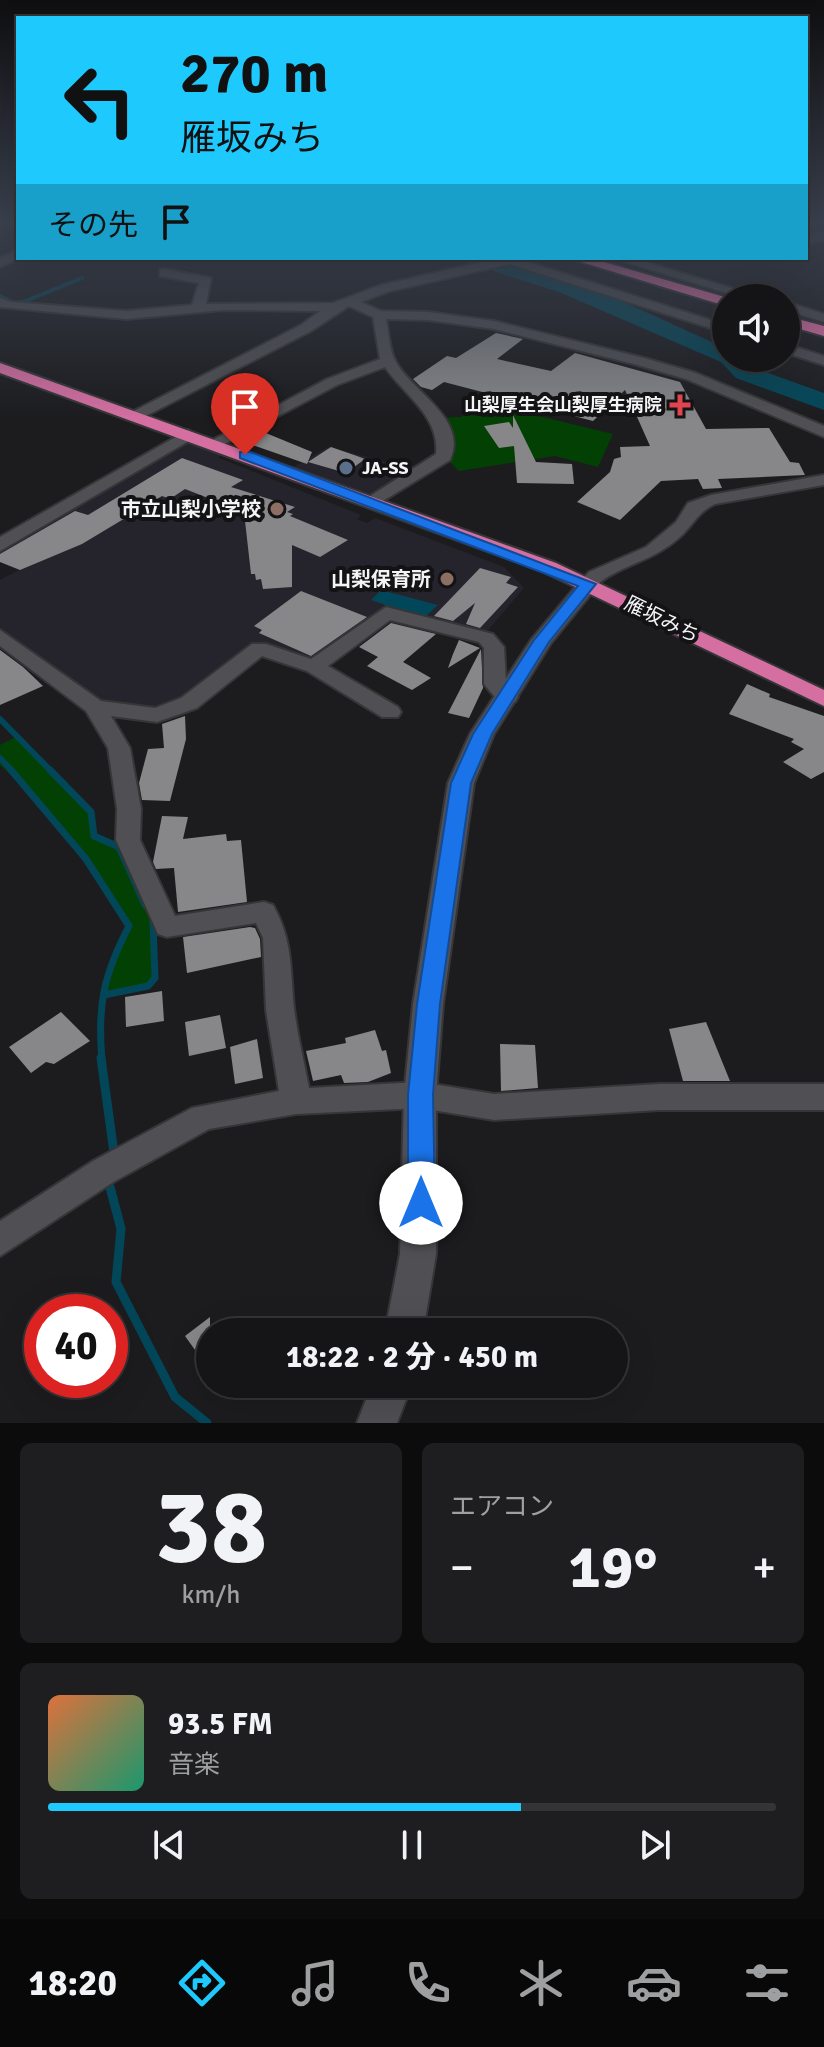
<!DOCTYPE html>
<html lang="ja">
<meta charset="utf-8">
<style>
body{margin:0;font-family:Signika,"Noto Sans JP",sans-serif;background:#1e1e20;color:#f1f3f6;height:100vh;display:flex;flex-direction:column;font-size:30px;white-space:nowrap}
*{box-sizing:border-box;margin:0}
p{font-size:26px;color:#9d9fa1}
.icon{flex:none;width:44px;height:44px;fill:none;stroke:currentColor;stroke-width:2;stroke-linecap:round;stroke-linejoin:round}
.map{position:relative;height:1423px;overflow:hidden}
.drawer{display:flex;flex-direction:column;gap:20px;padding:20px;background:#0c0c0d;flex:1}
.drawer>*{flex:none}
.guide{position:absolute;left:16px;top:16px;width:792px;height:244px;border-radius:0px;box-shadow:0 8px 32px #0002,0 0 0 2px #343436;background:#1ec9fd;color:#111;overflow:hidden}
.buttons{position:absolute;left:712px;top:284px;display:grid;gap:16px}
.buttons a{display:grid;place-items:center;width:88px;height:88px;border-radius:50%;background:#151517;box-shadow:0 8px 32px #0002,0 0 0 2px #343436;font-size:40px}
.speed{position:absolute;left:24px;top:1294px;display:flex;gap:16px;font-size:40px;font-weight:700;text-align:center}
.speed>*{display:grid;place-content:center;width:104px;height:104px;border-radius:50%;background:#151517;box-shadow:0 8px 32px #0002,0 0 0 2px #343436;line-height:1}
.speed .limit{border:12px solid #d22;background:#fff;color:#111}
.pin{position:absolute;display:grid;place-items:center;width:68px;height:68px;color:#fff;margin:-82px -34px;border-radius:50% 50% 50% 0;rotate:-45deg;box-shadow:0 0 8px #0007}
.pin .icon{rotate:45deg}
.me{position:absolute;width:88px;margin:-44px;rotate:0deg;stroke-linejoin:round;filter:drop-shadow(0 0 6px #0008)}
.turn{display:flex;align-items:center;gap:28px;height:168px;padding:0 32px;font-size:36px}
.turn .icon{width:104px;height:104px;stroke-width:2.5}
.turn b{display:block;font-size:56px;line-height:68px}
.then{display:flex;align-items:center;height:76px;padding:0 32px;background:#0003;gap:16px;font-size:30px}
.big{font-size:60px;font-weight:800;line-height:1.1}
.drawer .tile{flex:1;display:flex;flex-direction:column;justify-content:center;gap:12px;min-width:0;padding:0 28px;border-radius:12px;background:#1e1e20}
.drawer .dial{align-items:center;gap:0}
.dial b{font-size:104px;line-height:1}
.song{display:flex;align-items:center;gap:24px}
.cover{width:96px;height:96px;border-radius:12px;background:linear-gradient(135deg,hsl(20 70% 55%),hsl(160 70% 35%))}
.played{height:8px;border-radius:4px;background:linear-gradient(90deg,#1ec9fd 65%,#343436 65%)}
.keys{display:flex;justify-content:space-around;direction:ltr}
.heat{display:flex;justify-content:space-between;align-items:center;font-size:44px;direction:ltr}
.drawer .tiles{flex:1;display:grid;gap:20px;grid-template-columns:1fr 1fr}
.tile:last-child{grid-column:span 2}
.trip{position:absolute;left:196px;top:1318px;width:432px;height:80px;border-radius:40px;background:#151517;box-shadow:0 8px 32px #0002,0 0 0 2px #343436;font-weight:800;line-height:80px;text-align:center}
.menu{display:flex;height:128px;justify-content:space-around;align-items:center;background:#080809;color:#9d9fa1}
.menu .icon{width:56px;height:56px}
.menu .on{color:#1ec9fd}
.menu b{font-size:36px;color:#f1f3f6}
.map>svg:first-child{display:block}
</style>
<div class="map">
<svg width="824" height="1423" viewBox="0 0 824 1423">
<rect width="100%" height="100%" fill="#1c1c1f"/>
<!-- built -->
<path fill="#25242d" d="M188,435l36,12 -5,11 142,57 -4,4 10,4 8,-5 129,49 20,21 -41,48 -93,-26 -76,57 -55,-19 -102,67 -62,-8 -95,-70v-57l19,-10 -19,-8v-10z
M328,447l63,16 20,12 -38,27 -86,-31z"/>
<!-- green -->
<path fill="#034003" d="M464,411l58,1 91,22 -15,33 -43,-11 -96,15 -15,-15 -10,-38 28,-1z
M17,736l74,76 4,24 24,11 36,78v53l-7,8 -44,9 1,-19 24,-50c-34,-62 -78,-114 -129,-161v-20z"/>
<!-- water -->
<path fill="#024759" d="M381,590l57,15 -14,13 -53,-18z"/>
<g fill="none" stroke-linecap="round" stroke-linejoin="round">
<!-- stream-far3 -->
<path stroke="#024759" stroke-width="4" d="M0,296l14,7 9,-1 59,-24"/>
<!-- stream-far2 -->
<path stroke="#024759" stroke-width="6" d="M0,719l52,53
M0,758l13,14"/>
<!-- stream-far1 -->
<path stroke="#024759" stroke-width="7" d="M11,770l75,89 43,67c-25,48 -32,79 -27,134
M50,770l41,42 3,24 25,11 26,58
M104,995l44,-9 7,-8 -2,-56"/>
<!-- stream -->
<path stroke="#024759" stroke-width="9" d="M101,1058l13,95
M110,1187l11,42 -5,53 59,115 32,26"/>
<!-- river -->
<path fill="#024759" fill-rule="evenodd" d="M462,258c85,0 185,57 264,90v10h17l11,10 70,25v17l-88,-32 -15,-16 -162,-70 -94,-30z"/>
</g>
<!-- building -->
<path fill="#87878a" d="M496,333l27,6 -26,20 54,12 24,-18 105,29 26,47 63,-1 21,34 9,1 6,12 -87,4 4,9 -19,1 -5,-10 -37,2 -41,39 -43,-18 33,-30 4,-13 7,-2 -1,-10 30,-1 -25,-56 -32,31 -149,-39 -12,8 -11,-3 -8,-8 34,-23 9,2z
M513,415l23,47 36,2 2,20 -57,-1 -3,-37 -15,2 -15,-22 25,-4 4,6z
M261,431l51,21 -5,12 -63,-22z
M331,447l26,9 8,3 -19,14 -38,-11z
M182,458l61,22 -12,7 64,20 -8,5 6,2 -3,2 58,24 -28,17 -28,-12v42l-29,2 -2,-10 -5,1 -1,-6h-4l-7,-62 -59,-23 -15,10 -8,-3 -80,48 -62,26 -20,-8v-8l75,-43 13,4z
M480,568l31,9 -5,6 12,4 -38,41 -14,-4 9,-21 -22,18 -19,-5z
M301,591l66,26 -56,39 -52,-23 3,-3 -8,-4z
M391,623l45,11 -33,28 28,16 -19,12 -45,-24 11,-9 -19,-10z
M459,640l21,8 -32,20 5,-14z
M481,649l2,39 -14,30 -21,-5z
M0,650l23,17 20,19 -43,19z
M747,684l23,10 -1,3 55,19v56l-13,7 -28,-17 21,-13 -13,-7 3,-3 -65,-25z
M185,716l1,23 -16,62 -28,-1 -3,-17 9,-34 16,-1 -2,-24z
M162,816l26,1 -5,22 43,-5 1,7 14,-1 6,62 -69,10 -4,-44 -18,1 -3,-7z
M250,927l5,1 5,11 1,18 -74,16 -4,-36z
M162,991l2,30 -38,6 -1,-30z
M61,1012l29,29 -36,23 -8,-2 -15,11 -22,-26z
M220,1015l6,33 -37,8 -4,-34z
M706,1022l24,59h-47l-14,-52z
M375,1030l7,21 4,-1 5,23 -23,9 -24,1 -3,-8 -28,6 -7,-30 40,-8 -1,-5z
M257,1039l6,39 -28,6 -5,-37z
M500,1044l35,1 3,43 -37,3z
M210,1317v54l-25,-35z"/>
<g fill="none" stroke-linecap="round" stroke-linejoin="round">
<defs>
<path id="minor" d="M824,231v8l-18,5v-8z
M18,250l2,8 -20,9v-9z
M501,258h26l-3,3 202,64v8l-216,-69 -120,27 -29,11 20,9 47,1 66,9 150,37 52,15 128,53v11l-138,-58 -52,-15 -140,-35 -66,-9 -42,-1c3,14 3,31 10,43 16,30 73,57 54,98l-77,47 -6,-1v-8l69,-44c4,-38 -32,-59 -51,-87l-48,18 -116,61 -6,2 -8,-5 120,-64 53,-20 -7,-42 -24,-11 -38,25 -175,90 -8,-5 2,-3 171,-88 19,-14 -97,-1 -97,9 -126,-12v-9l11,4 115,9 66,-6 7,-22 -39,-7v-6l4,-1 47,9 -5,26 127,-1 48,-18z
M613,258h19l132,40h-21z
M786,302l38,12v8l-38,-12z
M786,344l38,12v9l-38,-12z
M188,430l8,5 -2,3 -194,113v-14z
M824,475v10l-109,19c-17,8 -22,21 -35,33 -27,24 -50,25 -77,43 -6,4 -7,8 -15,10l-10,-6 11,-12 57,-25 30,-25 12,-19 23,-8z
M386,607l107,27 11,13 2,36 12,14 -3,5h-16l-15,-18v-36l-5,-6 -89,-22 -62,46 70,41 3,5 -3,5h-16l-75,-46 -45,-15 -65,52 -40,14 -46,-6 19,32 11,61 -1,31 35,76 89,-14 9,3c20,36 17,63 21,103 3,26 10,53 15,80l111,-6 74,12 165,-10h165v26h-165l-165,10 -74,-12 -124,6 -87,15 -94,52 -115,75v-35l93,-60 99,-53 87,-17 -13,-81 -3,-72 -7,-15 -89,14 -9,-3 -42,-94 1,-31 -9,-61 -22,-37 -86,-65v-16l101,71 54,7 26,-10 71,-54h14l45,15z"/>
<path id="tertiary" d="M588,578l11,6 -48,59 -57,91 -20,49 -31,221 -7,91v159l-13,78h-38l15,-78 4,-159 9,-91 35,-221 22,-49 61,-94 50,-60z
M372,1384h40l-15,39h-40z"/>
<path id="trunk" d="M0,363l556,200 268,127v16l-282,-135 -542,-198z"/>
<path id="motorway" d="M568,258h22l138,40 -2,8z
M786,316l38,10v10l-38,-11z"/>
</defs>
<!-- minor casing -->
<use href="#minor" stroke="#363638" stroke-width="4"/>
<!-- tertiary casing -->
<use href="#tertiary" stroke="#363638" stroke-width="4"/>
<!-- trunk casing -->
<use href="#trunk" stroke="#363638" stroke-width="4"/>
<!-- motorway casing -->
<use href="#motorway" stroke="#363638" stroke-width="4"/>
<!-- minor -->
<use href="#minor" fill="#505054" fill-rule="evenodd"/>
<!-- tertiary -->
<use href="#tertiary" fill="#505054" fill-rule="evenodd"/>
<!-- trunk -->
<use href="#trunk" fill="#d56fa2" fill-rule="evenodd"/>
<!-- motorway -->
<use href="#motorway" fill="#f677b5" fill-rule="evenodd"/>
</g>
<!-- sky -->
<linearGradient id="sky" x2="0" y2="1"><stop stop-color="#0f0f11"/><stop offset="0.53" stop-color="#3a404d"/><stop offset="1" stop-color="#3a404d" stop-opacity="0"/></linearGradient>
<rect width="824" height="420" fill="url(#sky)"/>
<!-- route -->
<path fill="#1a73e8" stroke="#114b97" stroke-width="2" d="M240,452h10l346,132 -47,58 -57,92 -21,49 -31,221 -7,91 2,108 -4,9 -10,3 -9,-3 -4,-9v-108l9,-91 34,-221 22,-49 61,-94 44,-54 -338,-128z"/>
<!-- markers -->
<path fill="#e0444e" stroke="#131315" stroke-width="3" d="M676 393h8v8h8v8h-8v8h-8v-8h-8v-8h8z"/>
<circle fill="#5c6f8a" stroke="#131315" stroke-width="3" cx="346" cy="468" r="8"/>
<g fill="#8d6e63" stroke="#131315" stroke-width="3">
<circle cx="277" cy="509" r="8"/>
<circle cx="447" cy="579" r="8"/>
</g>
<g text-anchor="middle" stroke-width="8" stroke-linejoin="round" paint-order="stroke">
<!-- far-poi labels -->
<g font-size="18" font-weight="bold" fill="#f4f4f6" stroke="#131315" text-anchor="end">
<text x="662" y="411">山梨厚生会山梨厚生病院</text>
<text x="362" y="474" text-anchor="start">JA-SS</text>
</g>
<!-- poi labels -->
<g font-size="20" font-weight="bold" fill="#f4f4f6" stroke="#131315" text-anchor="end">
<text x="261" y="516">市立山梨小学校</text>
<text x="431" y="586">山梨保育所</text>
</g>
<!-- street labels -->
<g font-size="20" fill="#f4f4f6" stroke="#131315">
<text transform="translate(662 619) rotate(26)" y="7">雁坂みち</text>
</g>
</g>
</svg>
<div class="buttons">
<a><svg class="icon" aria-label="sound" viewBox="0 0 24 24"><path d="M4 9h4l5-4v14l-5-4H4zM17 9q2 3 0 6"/></svg></a>
</div>
<div class="speed"><div class="limit">40</div></div>
<div class="pin" style="left:245px;top:455px;background:#d93025"><svg class="icon" aria-label="arrive" viewBox="0 0 24 24"><path d="M6 21V4h12l-3 4 3 4H6"/></svg></div>
<svg class="me" style="left:421px;top:1203px" viewBox="-20 -20 40 40"><circle r="19" fill="#fff"/><path d="M0-13L10 11 0 6-10 11z" fill="#1a73e8"/></svg>
<div class="trip">18:22 · 2 分 · 450 m</div>
<div class="guide">
<div class="turn"><svg class="icon" aria-label="left" viewBox="0 0 24 24"><path d="M17 20v-9H6M10 6l-5 5 5 5"/></svg><div><b>270 m</b>雁坂みち</div></div>
<div class="then">その先<svg class="icon" aria-label="arrive" viewBox="0 0 24 24"><path d="M6 21V4h12l-3 4 3 4H6"/></svg></div>
</div>
</div>
<section class="drawer">
<div class="tiles">
<div class="tile dial"><b>38</b><p>km/h</p></div>
<div class="tile"><p>エアコン</p>
<div class="heat"><a>−</a><b class="big">19°</b><a>+</a></div>
</div>
<div class="tile">
<div class="song"><i class="cover"></i><div><b>93.5 FM</b><p>音楽</p></div></div>
<div class="played"></div>
<div class="keys"><svg class="icon" aria-label="previous" viewBox="0 0 24 24"><path d="M18 5L8 12l10 7zM5 5v14"/></svg><svg class="icon" aria-label="pause" viewBox="0 0 24 24"><path d="M8 5v14M16 5v14"/></svg><svg class="icon" aria-label="next" viewBox="0 0 24 24"><path d="M6 5l10 7-10 7zM19 5v14"/></svg></div>
</div>
</div>
</section>
<nav class="menu">
<b>18:20</b>
<svg class="icon on" aria-label="directions" viewBox="0 0 24 24"><path d="M12 3l9 9-9 9-9-9zM9 14v-3h6M13 9l2 2-2 2"/></svg>
<svg class="icon" aria-label="music" viewBox="0 0 24 24"><path d="M9 18V5l10-2v13"/><circle cx="6" cy="18" r="3"/><circle cx="16" cy="16" r="3"/></svg>
<svg class="icon" aria-label="phone" viewBox="0 0 24 24"><path d="M5 4h4l2 5-3 2q2 4 5 5l2-3 5 2v4C11 20 4 13 5 4z"/></svg>
<svg class="icon" aria-label="climate" viewBox="0 0 24 24"><path d="M12 3v18M4 7l16 10M4 17L20 7"/></svg>
<svg class="icon" aria-label="car" viewBox="0 0 24 24"><path d="M5 17H2v-5l4-1 3-4h7l3 4 3 1v5h-3M9 17h6M6 11h13"/><circle cx="7" cy="17" r="2"/><circle cx="17" cy="17" r="2"/></svg>
<svg class="icon" aria-label="filters" viewBox="0 0 24 24"><path d="M4 7h16M4 17h16"/><circle cx="9" cy="7" r="2"/><circle cx="15" cy="17" r="2"/></svg>
</nav>
